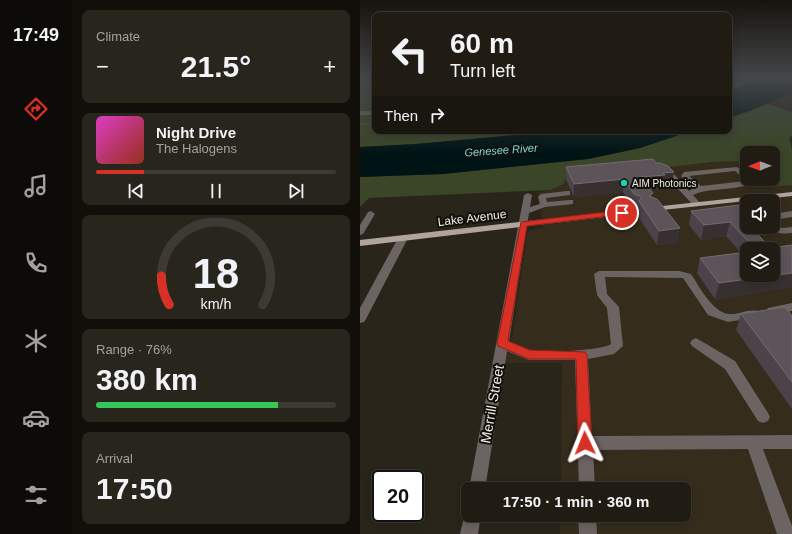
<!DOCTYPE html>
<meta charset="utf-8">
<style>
body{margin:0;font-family:Helvetica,sans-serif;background:#28251d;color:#f1f3f6;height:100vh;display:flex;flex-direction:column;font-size:15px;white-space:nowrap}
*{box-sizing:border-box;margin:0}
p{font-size:13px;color:#a2a1a0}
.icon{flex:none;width:22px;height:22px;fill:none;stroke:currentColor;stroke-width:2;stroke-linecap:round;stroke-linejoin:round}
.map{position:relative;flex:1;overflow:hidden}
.details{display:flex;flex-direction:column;gap:10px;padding:10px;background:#120f0b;width:288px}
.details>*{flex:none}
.top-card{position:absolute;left:12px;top:12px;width:360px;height:122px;border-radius:8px;box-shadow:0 2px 10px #0003,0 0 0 1px #3d3a34;background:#201c14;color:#f1f3f6;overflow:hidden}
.needle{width:26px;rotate:269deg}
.fabs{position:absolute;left:380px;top:146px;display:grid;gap:8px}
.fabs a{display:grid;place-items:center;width:40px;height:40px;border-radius:8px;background:#201c14;box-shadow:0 2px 10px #0003,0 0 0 1px #3d3a34;font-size:20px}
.speed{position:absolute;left:12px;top:470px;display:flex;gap:8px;font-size:20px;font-weight:700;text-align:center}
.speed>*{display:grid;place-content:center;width:52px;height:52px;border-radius:50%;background:#201c14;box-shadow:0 2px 10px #0003,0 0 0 1px #3d3a34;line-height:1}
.speed .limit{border:2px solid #111;border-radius:6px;background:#fff;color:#111}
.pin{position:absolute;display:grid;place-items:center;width:34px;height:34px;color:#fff;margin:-17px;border:2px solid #fff;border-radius:50%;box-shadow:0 1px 4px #0007}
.me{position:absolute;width:44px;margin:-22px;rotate:358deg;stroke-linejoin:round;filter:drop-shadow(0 0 3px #0008)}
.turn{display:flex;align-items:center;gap:14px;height:84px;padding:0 12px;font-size:18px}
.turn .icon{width:52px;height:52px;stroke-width:2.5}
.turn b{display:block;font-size:28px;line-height:34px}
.then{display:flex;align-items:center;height:38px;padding:0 12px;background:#0003;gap:8px;font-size:15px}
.big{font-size:30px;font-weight:600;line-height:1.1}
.details .widget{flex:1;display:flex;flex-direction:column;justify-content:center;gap:6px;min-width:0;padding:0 14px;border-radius:8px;background:#28251d}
.details .dial{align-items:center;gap:0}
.dial svg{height:104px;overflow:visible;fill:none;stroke:#3d3a34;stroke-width:7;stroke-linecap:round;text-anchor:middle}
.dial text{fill:#f1f3f6;stroke:none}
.song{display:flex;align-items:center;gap:12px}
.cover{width:48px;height:48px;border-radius:6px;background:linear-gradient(135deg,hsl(310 70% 55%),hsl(10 70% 35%))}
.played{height:4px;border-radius:2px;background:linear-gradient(90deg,#d93025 20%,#3d3a34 20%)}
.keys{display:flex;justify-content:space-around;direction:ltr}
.heat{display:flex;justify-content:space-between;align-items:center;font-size:22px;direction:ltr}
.charge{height:6px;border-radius:3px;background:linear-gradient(90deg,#34c759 76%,#3d3a34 0)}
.trip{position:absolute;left:101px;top:482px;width:230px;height:40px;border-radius:8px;background:#201c14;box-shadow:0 2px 10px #0003,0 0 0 1px #3d3a34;font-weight:600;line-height:40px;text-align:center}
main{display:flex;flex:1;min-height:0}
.tab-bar{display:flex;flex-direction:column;width:72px;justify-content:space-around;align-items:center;background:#0d0b08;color:#a2a1a0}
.tab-bar .icon{width:28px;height:28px}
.tab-bar .selected{color:#d93025}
.tab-bar b{font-size:18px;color:#f1f3f6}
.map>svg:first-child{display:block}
</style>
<main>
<nav class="tab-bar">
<b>17:49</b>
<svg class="icon selected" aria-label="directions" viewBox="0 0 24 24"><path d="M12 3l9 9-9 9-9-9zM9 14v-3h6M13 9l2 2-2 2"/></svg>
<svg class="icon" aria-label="music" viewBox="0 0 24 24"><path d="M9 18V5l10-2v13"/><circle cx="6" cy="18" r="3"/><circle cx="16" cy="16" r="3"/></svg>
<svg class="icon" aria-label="phone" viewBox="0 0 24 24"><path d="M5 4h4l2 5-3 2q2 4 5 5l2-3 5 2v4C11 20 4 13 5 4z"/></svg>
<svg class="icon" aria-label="climate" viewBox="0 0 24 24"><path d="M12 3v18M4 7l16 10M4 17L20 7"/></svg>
<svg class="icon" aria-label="car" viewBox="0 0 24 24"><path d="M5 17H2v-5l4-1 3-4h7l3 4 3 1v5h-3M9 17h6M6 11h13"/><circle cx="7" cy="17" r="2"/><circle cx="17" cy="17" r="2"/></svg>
<svg class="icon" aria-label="filters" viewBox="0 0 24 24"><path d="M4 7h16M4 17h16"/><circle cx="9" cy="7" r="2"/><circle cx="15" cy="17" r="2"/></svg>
</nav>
<section class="details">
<div class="widget"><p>Climate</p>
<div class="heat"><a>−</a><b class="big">21.5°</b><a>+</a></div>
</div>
<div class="widget">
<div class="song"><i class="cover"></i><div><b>Night Drive</b><p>The Halogens</p></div></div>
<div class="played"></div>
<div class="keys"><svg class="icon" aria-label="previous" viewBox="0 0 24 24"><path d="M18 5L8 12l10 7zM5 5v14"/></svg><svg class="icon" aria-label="pause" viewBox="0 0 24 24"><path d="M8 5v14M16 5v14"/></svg><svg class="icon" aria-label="next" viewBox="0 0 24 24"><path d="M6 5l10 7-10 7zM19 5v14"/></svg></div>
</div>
<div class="widget dial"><svg viewBox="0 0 100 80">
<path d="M14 69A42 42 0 1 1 86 69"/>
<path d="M14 69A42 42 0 0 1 8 47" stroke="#d93025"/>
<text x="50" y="56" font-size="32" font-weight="700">18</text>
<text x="50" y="72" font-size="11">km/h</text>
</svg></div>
<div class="widget"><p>Range · 76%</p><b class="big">380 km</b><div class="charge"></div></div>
<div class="widget"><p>Arrival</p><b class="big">17:50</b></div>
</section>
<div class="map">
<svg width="432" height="534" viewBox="0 0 432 534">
<rect width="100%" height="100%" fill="#2a251a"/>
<!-- commercial -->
<path fill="#352c1c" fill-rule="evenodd" d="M432,155v379h-232v-19h124v-26h-123l1,-126h-60l11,-29 14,-101 4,-3 13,-2 -7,-36 13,-2 14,-6 1,-5 148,-17 34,-2v19h26v-22zM387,201h26v26h-26zM387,249h26v26h-26z"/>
<!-- green -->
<path fill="#3a4627" d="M0,79h15v52h184l-143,13 -56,3z
M369,79h33l-33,12z
M406,103l26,9v24l-3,1 3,12v36l-24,2 -10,-8h15v-26h-26v17l-10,-9 -24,1 -148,17 -1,5 -14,6 -181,8 -9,9v-30l83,-3 145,-15 52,-11 51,-17h38v-13l22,-7z"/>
<!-- water -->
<path fill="#001415" d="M402,79h30v15c-21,8 -42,17 -63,24v-27z
M199,131h132l-51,17 -52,11 -145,15 -83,3v-30l56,-3z"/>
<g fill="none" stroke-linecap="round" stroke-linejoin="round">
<!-- path -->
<path stroke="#686459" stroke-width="1" stroke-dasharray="1.5 1.5" stroke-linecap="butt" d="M0,85l15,3
M0,124h15"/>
<!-- minor -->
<path fill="#6b6462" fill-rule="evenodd" d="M0,111h15v4h-15z
M377,167l10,6v6h7l2,2c-11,10 -47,6 -63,14l8,9 -4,2h-3l-27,-29 -9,-4 4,-2 11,2 16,18 5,-3 -13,-12 3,-4zM375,171l11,10 -45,5 -12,-10z
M207,191h3v4l-24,3 1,4 23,-2h3v4l-28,3 -16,6 -20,129c6,2 13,6 20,8 13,3 72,1 82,-6l-4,-36 -10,-13 -3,-21 5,-3h80l12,3c8,12 22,39 38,40 9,1 19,-5 28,-3l2,3 -2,3 -29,5 -20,-7 -25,-37 -78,-1 2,17 12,13 4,39 -9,8 -26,5 4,77 200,-1v14h-29l29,77v8h-15l-29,-85 -155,1 2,39h-16l-4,-129h-46l-22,-9 -22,138h-16l55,-294 4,-2 4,2 -2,12 10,-3 -2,-7 3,-3z
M11,211l4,3 -12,20 -3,1v-10l8,-13z
M432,211v6l-19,3v-6z
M413,224l10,4 9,-1v6c-9,1 -17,1 -23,-6h4z
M43,235l5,3 -42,81 -2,3 -4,1v-15l38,-70z
M432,303v8l-20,4 -4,-1 -2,-3 2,-3z
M336,338l39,23 33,52 2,4 -2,4 -5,2 -5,-2 -33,-52 -33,-23 -2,-3 2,-3z
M108,508v7h13l-3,19h-18l6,-25z
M218,515h18l1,19h-18z"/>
<!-- major -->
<path fill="#b1a39d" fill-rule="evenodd" d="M432,192v4l-139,15 -4,-2 4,-2z
M275,209l4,2 -1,2 -278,33v-6z"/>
</g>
<!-- wall -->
<path fill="#4b424a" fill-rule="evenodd" d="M13,88h2v6h-1z
M296,163l18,9 -2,12 -9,1v3l-13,1 2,8 26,46 -21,2 -20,-30 1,-5 -5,-2 -10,-16 -49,5 -8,-17v-13z
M387,204v23h19l-2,5 -8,1 15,15 21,-3v42l-77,12 -18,-26 3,-15 41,-5 -15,-17 -25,4 -12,-15 2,-14zM387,249h26v26h-26z
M381,314l51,2v93l-56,-79z"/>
<!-- shaded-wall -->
<path fill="#372f30" d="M314,172l-2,12 -9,1v3l-24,2 2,-13 22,-4z
M264,179l-1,13 -49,5v-13z
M387,220v7h19l-2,5 -22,3 2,-14z
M370,222l-4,14 -25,4 3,-15z
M320,228l-2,15 -21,2 2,-14z
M432,273v14l-77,12 4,-16z"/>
<!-- building -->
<path fill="#5d545a" stroke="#746c70" d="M293,159l3,4h4l8,3 6,6 -11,1 2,2 -24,2 12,16 -4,3 8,3 23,29 -21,3 -20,-30 3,-4 -8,-3 -10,-15 -50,5 -8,-17z
M387,204v16l-3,1 3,3v3h3l21,21 21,-3v28l-73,10 -19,-25 47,-6v23h26v-26h-18l-25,-27 -26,3 -13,-14z
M425,307l7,9v66l-51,-68z"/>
<!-- sky -->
<linearGradient id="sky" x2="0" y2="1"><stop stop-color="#17140e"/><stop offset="0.51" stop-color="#444649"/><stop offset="1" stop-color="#444649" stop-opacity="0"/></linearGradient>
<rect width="432" height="154" fill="url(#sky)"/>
<!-- route -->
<path fill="#d93025" stroke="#8d1f18" d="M262,210l3,1v3l-98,12 -19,115 22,9 55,2 2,3 5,88 -2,4 -5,2 -5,-2 -2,-4 -2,-84h-47l-31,-13 -1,-2 24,-122z"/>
<!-- markers -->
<circle fill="#17d5b3" stroke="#110f0a" stroke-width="1.5" cx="264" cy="183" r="4"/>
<g text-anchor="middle" stroke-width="4" stroke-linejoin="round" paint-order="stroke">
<!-- far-poi labels -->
<g font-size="10" fill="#f0ede5" stroke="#110f0a" text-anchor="start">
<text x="272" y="187">AIM Photonics</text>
</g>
<!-- far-water labels -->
<g font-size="11" font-style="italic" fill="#7cd8db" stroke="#110f0a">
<text transform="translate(141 150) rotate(-4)" y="4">Genesee River</text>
</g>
<!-- street labels -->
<g font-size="12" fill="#f0ede5" stroke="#110f0a">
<text transform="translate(112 218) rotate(-7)" y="4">Lake Avenue</text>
</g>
<!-- near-street labels -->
<g font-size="14" fill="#f0ede5" stroke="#110f0a">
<text transform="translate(132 404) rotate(-80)" y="5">Merrill Street</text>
</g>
</g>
</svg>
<div class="fabs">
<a><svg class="needle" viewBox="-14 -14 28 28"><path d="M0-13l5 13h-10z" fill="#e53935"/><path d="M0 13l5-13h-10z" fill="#a2a1a0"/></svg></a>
<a><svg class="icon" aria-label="sound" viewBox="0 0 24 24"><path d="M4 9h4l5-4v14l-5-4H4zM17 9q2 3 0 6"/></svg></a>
<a><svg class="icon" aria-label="layers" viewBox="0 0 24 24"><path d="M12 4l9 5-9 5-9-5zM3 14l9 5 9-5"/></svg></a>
</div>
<div class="speed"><div class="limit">20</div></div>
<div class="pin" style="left:262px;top:213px;background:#d93025"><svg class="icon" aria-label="arrive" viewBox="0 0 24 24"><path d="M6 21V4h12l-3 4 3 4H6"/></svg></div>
<svg class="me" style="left:225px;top:443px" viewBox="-20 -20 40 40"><path d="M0-17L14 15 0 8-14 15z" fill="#d93025" stroke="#fff" stroke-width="4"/></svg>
<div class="trip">17:50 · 1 min · 360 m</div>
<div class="top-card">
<div class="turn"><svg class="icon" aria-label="left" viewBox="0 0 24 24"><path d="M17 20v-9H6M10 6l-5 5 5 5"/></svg><div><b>60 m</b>Turn left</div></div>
<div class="then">Then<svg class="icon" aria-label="right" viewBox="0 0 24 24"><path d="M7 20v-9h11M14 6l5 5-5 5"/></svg></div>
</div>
</div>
</main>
